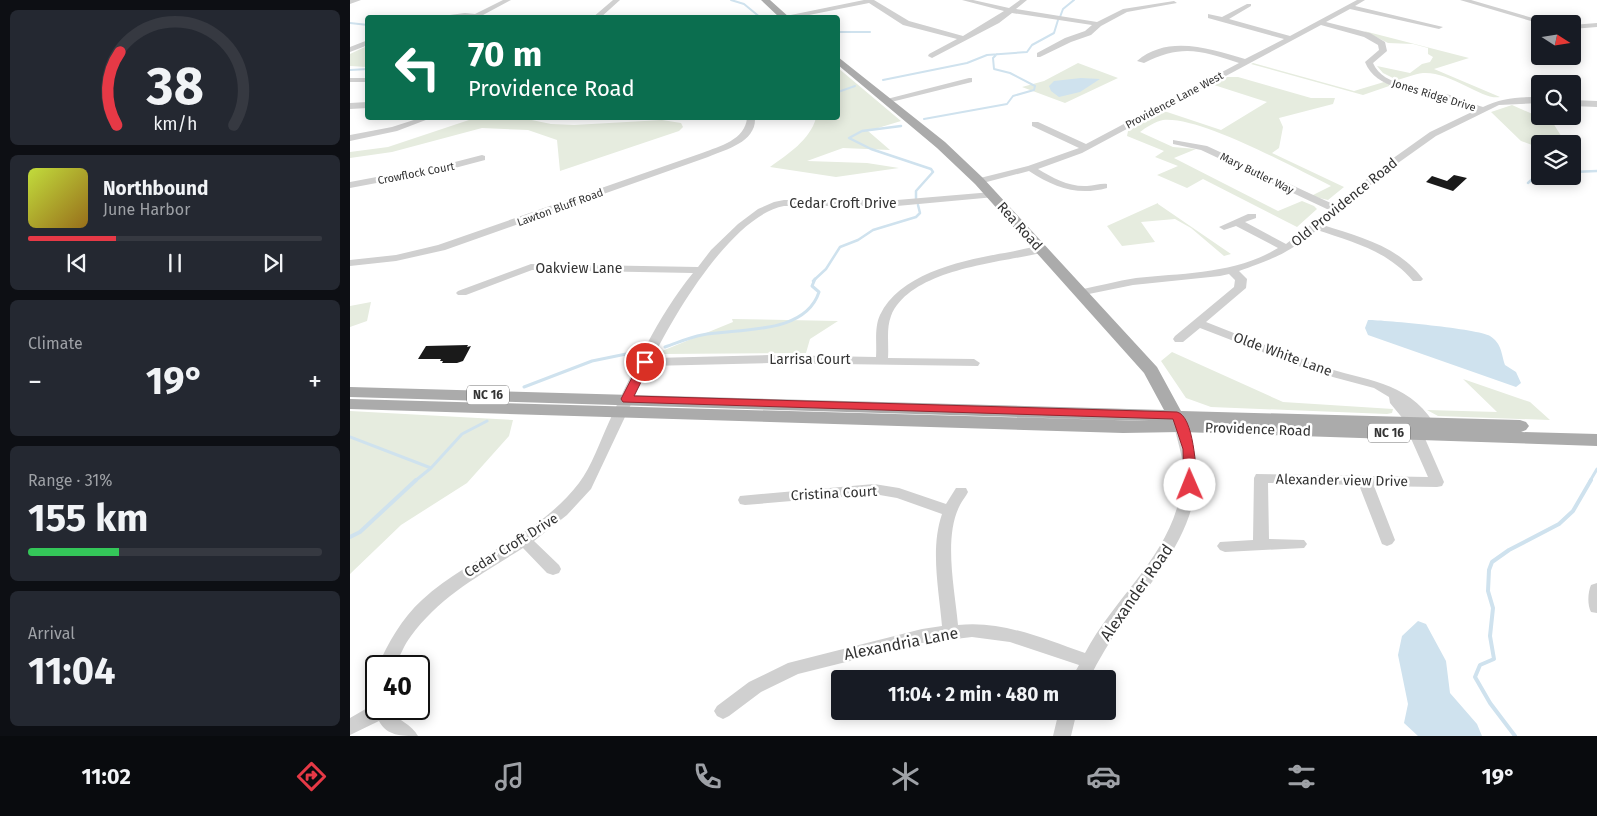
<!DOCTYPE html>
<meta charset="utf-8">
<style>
body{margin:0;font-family:"Fira Sans",sans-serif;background:#242831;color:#f1f3f6;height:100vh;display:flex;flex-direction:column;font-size:19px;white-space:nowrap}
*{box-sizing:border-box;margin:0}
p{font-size:16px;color:#9ea1a6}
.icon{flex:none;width:28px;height:28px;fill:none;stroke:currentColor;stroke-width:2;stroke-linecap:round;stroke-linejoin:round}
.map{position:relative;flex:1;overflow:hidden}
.side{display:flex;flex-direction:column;gap:10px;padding:10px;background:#0d0f14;width:350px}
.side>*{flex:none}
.hud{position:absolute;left:15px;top:15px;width:475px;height:105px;border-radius:5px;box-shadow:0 2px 12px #0003;background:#0b6e4f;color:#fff;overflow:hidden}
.needle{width:32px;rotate:102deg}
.buttons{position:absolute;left:1181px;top:15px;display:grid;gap:10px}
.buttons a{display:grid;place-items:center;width:50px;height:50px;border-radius:5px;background:#171b24;box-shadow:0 2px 12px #0003;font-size:25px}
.speed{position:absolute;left:15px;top:655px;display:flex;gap:10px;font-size:25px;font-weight:700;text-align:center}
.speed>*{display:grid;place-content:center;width:65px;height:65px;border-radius:50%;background:#171b24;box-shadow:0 2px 12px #0003;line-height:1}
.speed .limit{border:2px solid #111;border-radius:8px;background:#fff;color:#111}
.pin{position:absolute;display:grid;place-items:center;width:42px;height:42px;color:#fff;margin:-21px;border:2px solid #fff;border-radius:50%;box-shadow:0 1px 5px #0007}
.me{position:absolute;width:55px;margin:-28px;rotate:359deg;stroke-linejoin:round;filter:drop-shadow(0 0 4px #0008)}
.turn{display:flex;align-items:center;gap:18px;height:105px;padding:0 20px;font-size:22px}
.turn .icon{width:65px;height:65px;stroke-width:2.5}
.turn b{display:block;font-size:35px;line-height:42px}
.big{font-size:38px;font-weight:700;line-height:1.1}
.side .widget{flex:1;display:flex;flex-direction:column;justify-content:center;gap:8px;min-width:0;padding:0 18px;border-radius:8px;background:#242831}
.side .dial{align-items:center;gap:0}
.dial svg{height:130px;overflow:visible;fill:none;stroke:#363941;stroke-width:7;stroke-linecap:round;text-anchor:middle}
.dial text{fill:#f1f3f6;stroke:none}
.song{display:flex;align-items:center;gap:15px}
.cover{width:60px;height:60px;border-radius:8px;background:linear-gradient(135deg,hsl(70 70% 55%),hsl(40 70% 35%))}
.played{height:5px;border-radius:2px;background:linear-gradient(90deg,#e63946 30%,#363941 30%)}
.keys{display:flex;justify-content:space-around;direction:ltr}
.heat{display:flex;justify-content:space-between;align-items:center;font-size:28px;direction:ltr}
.charge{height:8px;border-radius:4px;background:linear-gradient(90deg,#34c759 31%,#363941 0)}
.trip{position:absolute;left:481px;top:670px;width:285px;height:50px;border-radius:5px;background:#171b24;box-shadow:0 2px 12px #0003;font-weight:700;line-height:50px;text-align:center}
.tab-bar{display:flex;height:80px;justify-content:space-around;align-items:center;background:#090b0e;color:#9ea1a6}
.tab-bar .icon{width:35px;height:35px}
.tab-bar .active{color:#e63946}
.tab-bar b{font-size:22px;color:#f1f3f6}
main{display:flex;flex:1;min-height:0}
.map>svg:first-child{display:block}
</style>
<main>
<section class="side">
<div class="widget dial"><svg viewBox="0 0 100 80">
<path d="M14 69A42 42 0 1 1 86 69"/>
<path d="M14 69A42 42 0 0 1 16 24" stroke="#e63946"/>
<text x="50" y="56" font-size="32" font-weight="700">38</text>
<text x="50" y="72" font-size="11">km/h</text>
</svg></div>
<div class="widget">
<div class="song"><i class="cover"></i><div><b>Northbound</b><p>June Harbor</p></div></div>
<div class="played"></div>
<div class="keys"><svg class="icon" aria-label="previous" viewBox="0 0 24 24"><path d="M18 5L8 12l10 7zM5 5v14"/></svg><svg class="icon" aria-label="pause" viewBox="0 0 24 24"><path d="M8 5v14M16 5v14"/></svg><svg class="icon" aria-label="next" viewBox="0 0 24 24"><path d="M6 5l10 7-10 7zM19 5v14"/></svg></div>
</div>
<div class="widget"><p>Climate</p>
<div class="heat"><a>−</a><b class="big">19°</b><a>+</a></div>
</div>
<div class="widget"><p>Range · 31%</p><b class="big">155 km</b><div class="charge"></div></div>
<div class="widget"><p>Arrival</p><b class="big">11:04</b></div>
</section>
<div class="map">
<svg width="1247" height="736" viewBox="0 0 1247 736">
<rect width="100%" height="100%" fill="#fff"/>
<!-- green -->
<path fill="#e6ecdf" d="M1014,31l105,27 -35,11 66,28c-16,4 -50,-26 -77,-24 -9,1 -18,5 -26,7l-14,-7 -6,-7 33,7 12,-9 8,-2 3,-5 -5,-3v-6l-15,-4 -25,-1z
M17,46v21l-17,-1v-12z
M728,63l40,15 -53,25 -43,-16 22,-6z
M903,63l101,28 30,-9 8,3 -29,10 -112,-31z
M488,68l63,53 -33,10 22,19 -47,-2 -36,13 60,2 32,5 -63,9 -66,-10c18,-13 40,-27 46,-49h22z
M877,77h11l73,21h24l-2,6 -54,14 4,9 -4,21 -7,5 72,34 -16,13 -17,-4 20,-10c-37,-18 -130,-70 -168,-66 -7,1 -18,8 -23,12l33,15 23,2 -22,9 104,53 24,-10 12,5 3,3 -20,18 -94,-48 -16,9 -30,-13 21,-9 -23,-9 9,-6 -37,-15 1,-5 36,-20 57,19 46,-28 -53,-17z
M1162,105l41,18 10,16 -5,5h-18v4l-19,-7 -30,-29z
M125,118h47l29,6 23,1 88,-5 19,3 2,4 -4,4 -119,40 -3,-31 -29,-10 -46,-2 -90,24 -42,6v-6l38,-5z
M808,203v1l73,50 -7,2 -33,-28 -16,-9 -34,3 14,20 -33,4 -15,-20z
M21,302l-4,19 -17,6v-21z
M382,319l106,2 -28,18 -4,14 -143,1 -1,-3 71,-29z
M822,352l111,50 110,7 -1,4 -5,1 -176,-7 -25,-9 -25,-37z
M1113,379l67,23 20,18 -112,-4 -11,-6 70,2z
M0,411l163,9 -4,16 -42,47 -66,42 -51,49z"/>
<!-- water -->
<path fill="#cfe2ee" d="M731,78l19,1 -20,13 -21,5 -8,-6 -2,-5 5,-5z
M1018,320c17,0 111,9 122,16 12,8 11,17 15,29l11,7 5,11 -5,4 -148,-52 -3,-7z
M1068,621l8,3 20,37 4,32 27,31 5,12h-64l-14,-13 4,-19 -10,-49 4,-19z"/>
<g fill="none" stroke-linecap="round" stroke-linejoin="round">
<!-- stream-far3 -->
<path stroke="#cfe2ee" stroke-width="2" d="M381,0l13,4 17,14
M710,17l3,-8 11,-9
M0,23l18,2
M488,32h32
M0,70l18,-1
M533,80l84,-17 20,-8 40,-3 5,-7 22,-12 4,-13
M488,92l17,-6
M574,119l83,-15 6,-8 21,-6 1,-4 -25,-13 -16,-4 -1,-11 4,-4"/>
<!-- stream-far2 -->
<path stroke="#cfe2ee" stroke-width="2.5" d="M551,126l-39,5 -13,7 22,11 60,20 2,3 -17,19v8
M1222,172l25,-1
M1178,183l12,-11
M463,281l13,-12 14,-22 18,-7 15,-10 43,-13 4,-4 -2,-8"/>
<!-- stream-far1 -->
<path stroke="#cfe2ee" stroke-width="3" d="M315,347c12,-4 25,-10 37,-12 38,-7 103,0 117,-43l-7,-6 3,-7
M174,387l68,-26 44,-9
M0,437l81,31
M65,481l16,-13 31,-34 25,-13
M1240,481l7,-12"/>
<!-- stream -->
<path stroke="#cfe2ee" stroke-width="4" d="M0,537l10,-5 56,-52
M1165,736l-25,-33 -15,-26 5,-12 14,-6 -4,-23 3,-28 -5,-17 1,-21 3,-8 17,-12 50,-26 14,-13 18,-31"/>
</g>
<!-- building -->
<path fill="#1a1a1a" d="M1104,175l13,3 -14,13 -27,-9 6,-6 15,5z
M118,345l-1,2 4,-1 -8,15 -6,2h-15l1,-2h-3l1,-2h-23l8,-13z"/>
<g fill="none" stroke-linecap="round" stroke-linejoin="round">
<!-- minor -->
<path fill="#d0d0d0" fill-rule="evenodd" d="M0,0h11l-11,4z
M153,0h8l-28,15 6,3h-62l38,-5 10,1z
M263,0h7l-20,18h-8z
M514,0h10l35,21 54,15 41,-25 -42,-11h11l36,8 11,-8h7l-11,9 81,13 26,-13 51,-8 3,2 -50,9 -26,14 -10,9 -20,7 -31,15h-3v-4l28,-15 20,-7 7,-6 -80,-12 -13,10 -67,35 -4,-2 1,-2 28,-15 -54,-14 -34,-22 -75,15 -13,-1z
M1007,0h8l-10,6 88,21 -4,2 -89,-20 -24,13 44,11 15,9 2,9 -14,12c10,24 50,25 73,31 12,3 24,9 37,13 18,-9 37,-10 57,-10v6l-41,2 -63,31 -45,32 -68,57c37,12 75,21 100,54l-2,2h-8c-25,-30 -60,-39 -96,-51 -28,23 -44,29 -78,41l8,8 -1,9 -40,34c38,15 76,30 115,44 43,15 85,14 113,57l-7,4 -7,-3 -6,3 -5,-1 -19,-23 -1,-6 -15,-9 -60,-16 -114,-44 -17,14h-8l-2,-3 2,-3 59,-49 1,-7 -6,-6 -9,2 -87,9 -54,11 -6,-3 6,-3c19,-4 38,-9 57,-12 47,-5 100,-4 142,-30l-42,-22 -12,4 -5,-3 29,-13h8v4l-11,4 41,22 43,-34 -128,-60 -28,-6v-4l34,6 128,59 50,-41 45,-32 46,-22c-13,-4 -25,-9 -37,-13 -26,-7 -63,-7 -74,-35l14,-12 -1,-5 -14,-8 -43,-12 -239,128 -44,16c15,9 31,18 49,17 7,0 14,-3 20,-2v4c-29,8 -52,0 -78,-17l-50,13 -5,-3 2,-2 52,-13 51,-18 -47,-22v-4h6l48,22 153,-81c-38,-13 -58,-19 -95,0l-7,-2c31,-27 74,-12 108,-2l39,-20 -76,-21v-4l14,3 25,-13h4v2l-22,13 61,17z
M1110,0h11l82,24h-12z
M1247,23v4l-25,2v-4z
M18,40v5l-18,7v-5z
M0,78h18v4h-18z
M619,78h3v4l-85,21 -4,-3z
M1222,100l25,1v6l-25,-1z
M18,102v6l-18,1v-6z
M70,118h11l-34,13 -47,10v-6l42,-8z
M397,118h8c1,24 -28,31 -47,39l-263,93 -49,11 -46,5v-6l46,-5 42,-10 264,-92c18,-7 43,-13 45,-35z
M132,155l3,1v4l-34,9 -101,19v-6l101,-19z
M642,192l5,3 -2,2 -98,9h-113c-51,9 -110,108 -131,152l116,-3 107,2c1,-13 -2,-29 4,-42 20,-43 88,-56 130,-63 11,-2 25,-7 35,-4l1,2 -1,2c-43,11 -134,16 -154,64 -5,13 -2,28 -3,42l86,1 6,4 -2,3 -209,-3 -120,3 -58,123 -24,26 -33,26 25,24 2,4 -2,4 -6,2 -6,-2 -24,-25c-41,26 -83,48 -112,88 -7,9 -11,20 -16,30h-17c10,-23 24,-48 44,-66 48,-44 116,-63 157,-117 13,-17 21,-42 30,-61 24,-51 48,-105 84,-149l-161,-3 -66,25h-8l-2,-2 2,-2 73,-27 167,3 13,-17 27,-26 20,-15 16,-7 10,-2h113z
M831,422l7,4c3,13 8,28 9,41 1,63 -40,107 -75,156 -12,18 -23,36 -33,56h-18l8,-14 -69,-23 -38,-5 -50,6 -124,31 -37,18 -32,24 -6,3 -6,-3 -3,-5 3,-5 32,-24 39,-19 134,-34 20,-3c-3,-36 -12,-77 0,-112l-45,-16 -23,-4 -129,11 -5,-1 -2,-4 2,-4 134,-12 25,4 47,16 10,-16h10l2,4c-2,4 -6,9 -8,13 -17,32 -5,85 -2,120 44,-5 86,14 127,28 34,-64 98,-106 98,-186 -1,-13 -6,-28 -9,-41z
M1066,430l7,4 21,48 -2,4 -5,1 -63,-1 21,54 -3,4 -5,2 -5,-2 -23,-59 -91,-2 1,56 35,1 3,4 -3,4 -79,4 -5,-2 -3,-4 3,-4 33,-2 1,-62 2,-4 172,3 -19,-43z
M1247,583v30l-6,-1c-4,-8 -3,-20 0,-27z
M26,703v6h15c6,12 21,15 27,27 -17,0 -31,0 -39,-15l-29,14v-17z
M709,711h18l-6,25h-18z"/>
<!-- major -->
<path fill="#ababab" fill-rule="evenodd" d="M411,0h9l20,18h-10z
M488,57l107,85 38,36 174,189 24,44 339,9 6,2 3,4 -3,4 -5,2 76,2v12l-416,-14 -58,1 -773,-24v-10l799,22 -799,-24v-10l814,23 -20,-37 -169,-189 -38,-36 -99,-83z"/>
</g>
<!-- route -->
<path fill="#e63946" stroke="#96252e" d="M295,358l6,4 -17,34 543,16c17,4 19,58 20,73l-7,4 -6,-4 -1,-36 -10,-30 -550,-17 -2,-3 19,-37z"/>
<g text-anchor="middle" stroke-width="5" stroke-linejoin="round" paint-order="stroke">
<!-- far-street labels -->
<g font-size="11" fill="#333" stroke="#fff">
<text transform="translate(1084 95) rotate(17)" y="4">Jones Ridge Drive</text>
<text transform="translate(824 100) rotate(-28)" y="4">Providence Lane West</text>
<text transform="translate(66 173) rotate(-11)" y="4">Crowflock Court</text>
<text transform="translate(907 173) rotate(26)" y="4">Mary Butler Way</text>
<text transform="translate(210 207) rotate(-20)" y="4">Lawton Bluff Road</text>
</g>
<!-- shield labels -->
<g fill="#fff" stroke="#707070" stroke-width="1">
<rect x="117" y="385.5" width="42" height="19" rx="4"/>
<rect x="1018" y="423.5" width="42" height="19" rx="4"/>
</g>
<g font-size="12" font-weight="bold" fill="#333">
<text x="138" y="399">NC 16</text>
<text x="1039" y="437">NC 16</text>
</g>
<!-- street labels -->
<g font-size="14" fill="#333" stroke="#fff">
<text transform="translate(994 202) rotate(-39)" y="5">Old Providence Road</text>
<text x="493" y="208">Cedar Croft Drive</text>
<text transform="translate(670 226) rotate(48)" y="5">Rea Road</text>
<text x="229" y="273">Oakview Lane</text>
<text transform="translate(933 354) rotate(20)" y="5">Olde White Lane</text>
<text x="460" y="364">Larrisa Court</text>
<text transform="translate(908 429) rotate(2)" y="5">Providence Road</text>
<text transform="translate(992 480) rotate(1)" y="5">Alexander view Drive</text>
<text transform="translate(484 493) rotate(-3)" y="5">Cristina Court</text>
<text transform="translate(161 545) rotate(-32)" y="5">Cedar Croft Drive</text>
</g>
<!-- near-street labels -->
<g font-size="16" fill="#333" stroke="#fff">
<text transform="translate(786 592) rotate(-55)" y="6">Alexander Road</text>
<text transform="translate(551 643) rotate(-11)" y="6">Alexandria Lane</text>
</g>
</g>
</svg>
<div class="buttons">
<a><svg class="needle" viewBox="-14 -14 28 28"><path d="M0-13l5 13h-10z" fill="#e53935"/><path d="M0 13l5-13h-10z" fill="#9ea1a6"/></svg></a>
<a><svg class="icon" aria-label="search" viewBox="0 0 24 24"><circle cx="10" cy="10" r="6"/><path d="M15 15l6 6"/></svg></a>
<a><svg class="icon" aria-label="layers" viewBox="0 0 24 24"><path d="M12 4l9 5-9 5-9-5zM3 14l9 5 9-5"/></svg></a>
</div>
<div class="speed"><div class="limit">40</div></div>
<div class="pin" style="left:295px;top:362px;background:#d93025"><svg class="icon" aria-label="arrive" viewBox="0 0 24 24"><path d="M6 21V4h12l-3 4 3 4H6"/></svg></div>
<svg class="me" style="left:840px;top:485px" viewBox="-20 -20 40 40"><circle r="19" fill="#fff"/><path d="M0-13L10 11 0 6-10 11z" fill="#e63946"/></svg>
<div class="trip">11:04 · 2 min · 480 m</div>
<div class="hud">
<div class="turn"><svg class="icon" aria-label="left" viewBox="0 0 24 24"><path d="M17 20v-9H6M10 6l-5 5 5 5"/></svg><div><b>70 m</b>Providence Road</div></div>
</div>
</div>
</main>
<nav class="tab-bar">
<b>11:02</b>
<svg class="icon active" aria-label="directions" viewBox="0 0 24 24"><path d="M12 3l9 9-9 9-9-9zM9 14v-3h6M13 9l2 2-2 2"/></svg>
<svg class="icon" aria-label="music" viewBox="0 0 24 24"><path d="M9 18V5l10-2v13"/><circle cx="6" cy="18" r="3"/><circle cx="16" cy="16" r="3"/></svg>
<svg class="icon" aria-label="phone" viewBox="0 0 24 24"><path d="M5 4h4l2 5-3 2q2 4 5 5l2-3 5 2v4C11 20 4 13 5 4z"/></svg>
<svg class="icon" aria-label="climate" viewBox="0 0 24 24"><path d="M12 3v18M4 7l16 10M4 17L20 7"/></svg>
<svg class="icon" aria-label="car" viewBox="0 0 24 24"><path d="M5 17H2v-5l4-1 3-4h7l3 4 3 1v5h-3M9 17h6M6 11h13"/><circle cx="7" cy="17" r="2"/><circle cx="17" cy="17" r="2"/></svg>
<svg class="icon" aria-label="filters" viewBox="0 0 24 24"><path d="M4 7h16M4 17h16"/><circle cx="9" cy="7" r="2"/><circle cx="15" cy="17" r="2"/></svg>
<b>19°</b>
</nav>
